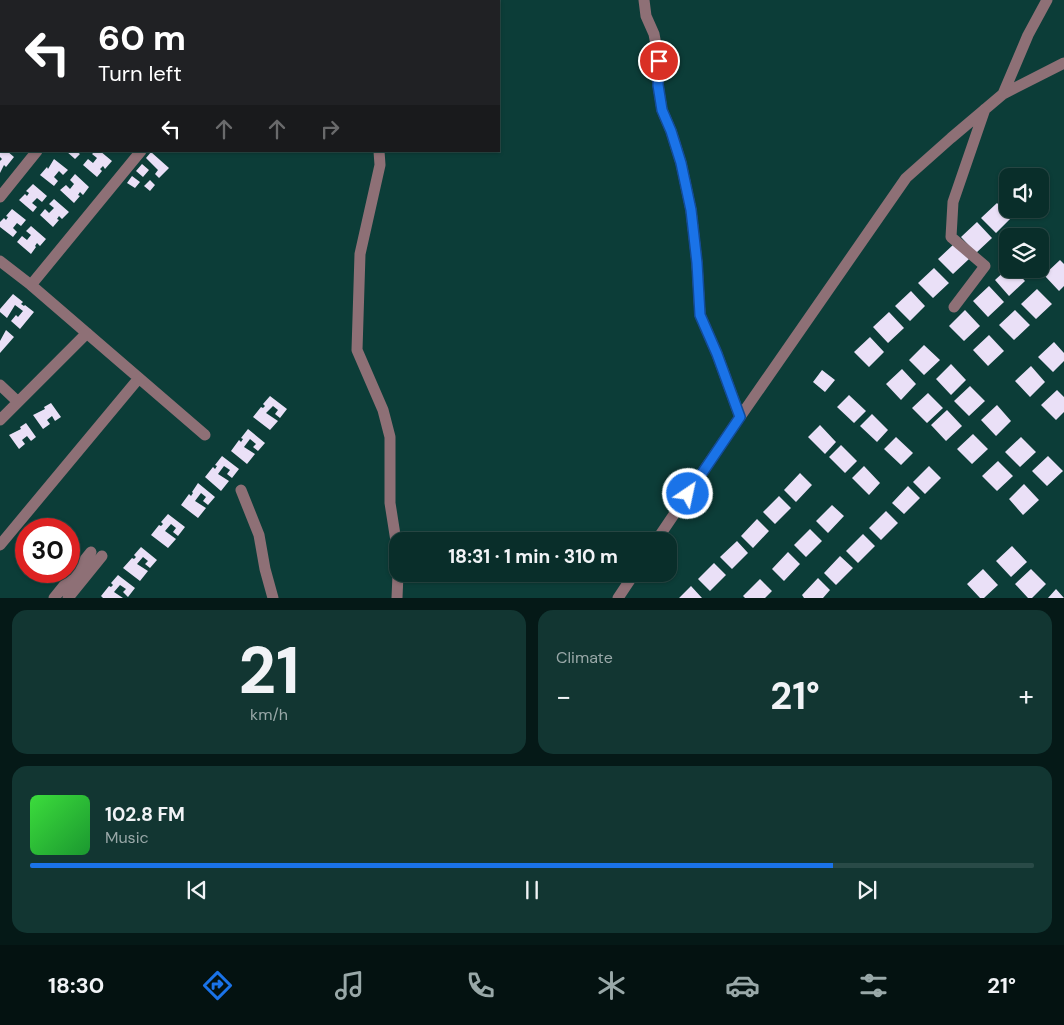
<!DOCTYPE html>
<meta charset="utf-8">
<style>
body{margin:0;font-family:"DM Sans",sans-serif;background:#123632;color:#f1f3f6;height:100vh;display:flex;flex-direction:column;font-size:19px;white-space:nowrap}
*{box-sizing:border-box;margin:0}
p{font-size:16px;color:#99a8a8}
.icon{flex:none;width:28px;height:28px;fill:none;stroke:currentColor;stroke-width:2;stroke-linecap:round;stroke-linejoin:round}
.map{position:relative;height:598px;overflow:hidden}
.sheet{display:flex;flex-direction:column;gap:12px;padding:12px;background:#051917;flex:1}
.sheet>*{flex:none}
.banner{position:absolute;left:0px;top:0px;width:500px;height:152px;box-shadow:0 1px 4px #0004,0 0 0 1px #294a47;background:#202124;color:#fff;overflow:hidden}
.tools{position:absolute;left:999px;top:168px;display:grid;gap:10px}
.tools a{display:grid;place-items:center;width:50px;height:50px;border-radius:10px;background:#092e2a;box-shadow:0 1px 4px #0004,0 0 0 1px #294a47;font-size:25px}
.speed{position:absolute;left:15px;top:518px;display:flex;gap:10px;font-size:25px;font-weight:700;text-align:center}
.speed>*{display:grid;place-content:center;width:65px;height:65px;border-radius:50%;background:#092e2a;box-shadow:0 1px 4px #0004,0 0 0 1px #294a47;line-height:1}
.speed .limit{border:8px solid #d22;background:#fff;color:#111}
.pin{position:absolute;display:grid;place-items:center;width:42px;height:42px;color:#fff;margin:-21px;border:2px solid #fff;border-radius:50%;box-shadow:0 1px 5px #0007}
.me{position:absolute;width:55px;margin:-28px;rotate:34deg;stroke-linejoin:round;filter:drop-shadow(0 0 4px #0008)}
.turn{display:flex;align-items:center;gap:18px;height:105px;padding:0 15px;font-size:22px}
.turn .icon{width:65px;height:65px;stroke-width:2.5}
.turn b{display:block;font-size:35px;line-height:42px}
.lanes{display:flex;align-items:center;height:48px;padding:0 15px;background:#0003;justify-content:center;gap:25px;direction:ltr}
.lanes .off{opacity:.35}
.big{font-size:38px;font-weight:700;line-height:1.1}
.sheet .widget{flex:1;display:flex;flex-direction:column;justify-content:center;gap:8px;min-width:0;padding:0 18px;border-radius:15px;background:#123632}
.sheet .dial{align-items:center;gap:0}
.dial b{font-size:65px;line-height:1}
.song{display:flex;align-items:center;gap:15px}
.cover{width:60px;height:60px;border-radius:8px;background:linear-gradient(135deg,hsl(120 70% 55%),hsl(130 70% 35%))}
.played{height:5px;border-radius:2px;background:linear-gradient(90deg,#1a73e8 80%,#294a47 80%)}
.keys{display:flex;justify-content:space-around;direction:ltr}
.heat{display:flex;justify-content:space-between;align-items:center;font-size:28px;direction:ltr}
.sheet .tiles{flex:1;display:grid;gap:12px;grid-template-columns:1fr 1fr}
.widget:last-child{grid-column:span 2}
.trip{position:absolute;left:389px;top:532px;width:288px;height:50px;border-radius:15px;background:#092e2a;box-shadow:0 1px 4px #0004,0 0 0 1px #294a47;font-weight:700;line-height:50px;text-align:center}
.tab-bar{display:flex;height:80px;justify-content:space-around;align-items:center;background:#041211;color:#99a8a8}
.tab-bar .icon{width:35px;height:35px}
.tab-bar .on{color:#1a73e8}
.tab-bar b{font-size:22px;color:#f1f3f6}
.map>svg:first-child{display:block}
</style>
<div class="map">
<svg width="1064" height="598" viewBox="0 0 1064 598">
<rect width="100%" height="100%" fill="#0c3d38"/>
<!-- building -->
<path fill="#eae0f7" d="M0,151h7l7,6 -8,10 -2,-2 -4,8v-12l2,-2 -2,-2z
M66,151h10l4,3 -5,5z
M95,151h5l12,10 -7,8 -2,-3 -3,3 2,2 -5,6 -14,-12 5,-6 5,4 4,-5 -5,-4z
M151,152l18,16 -10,10 -4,-4 3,-4 -12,-12z
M54,159l14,11 -5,5 -4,-4 -5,6 4,4 -4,5 -14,-11 7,-8 1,2z
M142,164l7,6 -6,7 -7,-6z
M75,174l14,13 -6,8 -3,-3 -2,3 2,1 -6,7 -14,-13 6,-5 4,4 4,-5 -4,-4z
M132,176l8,6 -5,6 -8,-5z
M150,180l5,5 -5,6 -6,-5z
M33,184l14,12 -5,6 -5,-4 -5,5 5,4 -4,5 -14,-12 6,-6 2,2 2,-3 -3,-2z
M54,199l15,13 -7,7 -3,-3 -2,3 2,1 -6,7 -13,-12 5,-6 4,4 5,-5 -5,-4z
M997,203l14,15 -15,15 -15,-15z
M12,209l14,11 -5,6 -4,-3 -4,5 4,4 -4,5 -13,-10v-5l4,-4 2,2 2,-3 -2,-1z
M977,222l15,16 -16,15 -15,-16z
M31,226l15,13 -6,7 -3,-3 -2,3 1,1 -5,7 -14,-12 5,-6 5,4 4,-5 -5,-4z
M954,244l15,15 -16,15 -15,-15z
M1040,248l8,9 -8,7z
M1060,260l4,4v22l-5,5 -15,-16z
M934,268l15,15 -16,15 -15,-15z
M1007,269h7l11,12 -16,15 -14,-16z
M989,286l15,16 -16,15 -15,-16z
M1037,289l15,15 -16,15 -15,-15z
M911,291l14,15 -15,15 -15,-15z
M13,294l10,8 -2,2 3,2 1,-1 9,7 -14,17 -9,-8 5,-6 2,2 5,-6 -8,-6 -8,13 -7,-6v-3z
M965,310l15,16 -16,15 -15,-15z
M1015,310l15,15 -16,15 -15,-15z
M889,312l15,16 -16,15 -15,-16z
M6,330l8,7 -14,16v-12z
M989,335l15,16 -16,15 -15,-16z
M870,337l14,15 -15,15 -15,-15z
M1054,342l10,11v8l-11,11 -15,-15z
M924,345l16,15 -16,15 -15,-15z
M951,364l15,16 -15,15 -15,-16z
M1031,366l14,16 -15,15 -15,-16z
M902,369l14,15 -15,16 -15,-16z
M822,370l13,10 -10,12 -12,-10z
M970,386l15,15 -16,15 -15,-15z
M1057,390l7,7v15l-8,8 -15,-15z
M928,393l15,15 -16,15 -15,-15z
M849,395l17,16 -12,12 -17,-16z
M270,396l17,13 -7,9 -5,-4 3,-4 -5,-4 -7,7 12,8 -8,9 -17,-13 8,-10 2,1 2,-2 -2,-2z
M51,403l10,14 -6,4 -3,-5 -5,4 3,4 -7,5 -10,-14 12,-6 -1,-2z
M997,405l14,16 -15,15 -15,-16z
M947,410l15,16 -16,15 -15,-16z
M872,414l16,16 -11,12 -17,-16z
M26,423l10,14 -5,4 -4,-5 -5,4 3,4 -6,5 -10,-14 12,-6 -1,-2z
M820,425l16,17 -11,12 -17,-17z
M248,429l17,14 -7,8 -5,-4 3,-3 -6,-5 -6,8 11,7 -8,10 -16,-13 8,-11 2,2 2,-3 -2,-1z
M973,434l15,15 -16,15 -15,-15z
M896,437l17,16 -12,12 -17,-16z
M1021,437l15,15 -16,15 -15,-15z
M841,445l16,16 -12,12 -16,-16z
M222,456l17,13 -7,9 -5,-4 3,-4 -6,-4 -6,8 11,7 -8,10 -16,-14 8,-10 2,2 2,-3 -2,-1z
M1048,456l15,15 -16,15 -15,-15z
M998,461l15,15 -16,15 -15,-15z
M864,466l16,17 -11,12 -17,-17z
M929,466l12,12 -16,16 -12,-12z
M800,473l12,12 -16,17 -12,-12z
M198,483l17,14 -7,8 -5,-4 3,-4 -5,-4 -6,8 11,7 -8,10 -17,-13 8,-11 2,2 2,-3 -1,-1z
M1024,484l15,16 -16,15 -14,-16z
M908,486l12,12 -16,16 -12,-11z
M779,496l12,12 -16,16 -12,-12z
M832,505l12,11 -16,17 -12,-12z
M886,511l12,12 -17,17 -12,-12z
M168,514l17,13 -7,9 -5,-4 3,-4 -5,-4 -6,7 11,8 -8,9 -17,-13 8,-10 2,1 2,-2 -2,-2z
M757,519l12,12 -16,17 -12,-12z
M810,529l12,12 -16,16 -12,-12z
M863,534l12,12 -17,17 -12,-12z
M737,541l11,12 -16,16 -12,-12z
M1012,546l15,16 -16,15 -15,-16z
M141,547l16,13 -7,8 -5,-4 3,-3 -5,-4 -6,7 11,7 -8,10 -17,-13 9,-10 2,1 2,-2 -2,-2z
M788,552l12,12 -16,17 -12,-12z
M840,556l13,12 -17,17 -12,-12z
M714,563l12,12 -16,16 -12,-12z
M983,569l15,16 -14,13h-4l-13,-14z
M1031,569l15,15 -14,14h-4l-13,-14z
M118,575l17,13 -7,9 -5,-5 3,-3 -6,-4 -6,7 9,6h-20l-2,-2 8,-10 2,1 2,-2 -2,-2z
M818,578l12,12 -7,8h-19l-2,-3z
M760,579l12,12 -7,7h-20l-2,-2z
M691,586l11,12h-23z
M1056,589l8,9h-16z"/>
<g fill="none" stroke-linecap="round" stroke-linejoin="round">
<!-- minor -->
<path stroke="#8e7076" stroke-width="11" d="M644,0l2,16 8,18 5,27 -1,24 4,25 9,21 10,32 10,47 6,53 3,52 17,39 23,63
M162,1l1,-1
M422,1v-1
M0,36l1,1
M0,76l1,-1
M1003,94l25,-59 19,-35
M379,151l1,14 -20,89 -3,96 26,60 7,27v66l8,51
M0,197l37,-46
M0,261l31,24 174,150
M31,285l110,-134
M954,307l31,-41 -34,-29 2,-35 32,-93
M0,385l17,16
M0,420l87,-87
M241,490l18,45 6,34 8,29
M656,541l84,-124 166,-239 45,-40 52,-44 61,-31
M0,545l139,-167
M54,598l37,-46
M68,598l34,-42
M397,598l1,-24
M618,598l16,-24"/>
</g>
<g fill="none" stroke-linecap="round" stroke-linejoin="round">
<defs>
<path id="route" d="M659,61l-1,24 4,25 9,21 10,32 10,47 6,53 3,52 17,39 23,63 -52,77"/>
</defs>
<!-- route casing -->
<use href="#route" stroke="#114b97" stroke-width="12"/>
<!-- route -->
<use href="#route" stroke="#1a73e8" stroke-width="9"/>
</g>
</svg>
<div class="tools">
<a><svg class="icon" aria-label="sound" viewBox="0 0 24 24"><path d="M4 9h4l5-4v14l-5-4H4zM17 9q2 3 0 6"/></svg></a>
<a><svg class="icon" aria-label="layers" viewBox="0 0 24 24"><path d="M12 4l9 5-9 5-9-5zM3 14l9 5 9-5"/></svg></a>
</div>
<div class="speed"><div class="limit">30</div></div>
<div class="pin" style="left:659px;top:61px;background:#d93025"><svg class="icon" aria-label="arrive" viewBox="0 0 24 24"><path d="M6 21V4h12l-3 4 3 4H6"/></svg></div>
<svg class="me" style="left:688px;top:494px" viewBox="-20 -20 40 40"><circle r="17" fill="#1a73e8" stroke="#fff" stroke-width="3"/><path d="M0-11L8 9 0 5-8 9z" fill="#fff"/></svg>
<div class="trip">18:31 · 1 min · 310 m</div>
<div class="banner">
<div class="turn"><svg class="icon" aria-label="left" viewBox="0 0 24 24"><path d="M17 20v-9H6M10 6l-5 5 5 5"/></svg><div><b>60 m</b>Turn left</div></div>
<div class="lanes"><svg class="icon" aria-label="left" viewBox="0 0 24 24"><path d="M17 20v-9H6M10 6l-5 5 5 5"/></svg><svg class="icon off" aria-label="ahead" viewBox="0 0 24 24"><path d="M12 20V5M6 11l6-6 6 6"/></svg><svg class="icon off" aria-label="ahead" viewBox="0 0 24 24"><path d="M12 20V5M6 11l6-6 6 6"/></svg><svg class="icon off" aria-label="right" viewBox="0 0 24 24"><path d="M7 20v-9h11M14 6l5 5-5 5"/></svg></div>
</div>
</div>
<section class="sheet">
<div class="tiles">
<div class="widget dial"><b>21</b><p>km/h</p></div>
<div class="widget"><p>Climate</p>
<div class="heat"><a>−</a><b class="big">21°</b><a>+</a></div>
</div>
<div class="widget">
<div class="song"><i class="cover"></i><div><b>102.8 FM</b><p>Music</p></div></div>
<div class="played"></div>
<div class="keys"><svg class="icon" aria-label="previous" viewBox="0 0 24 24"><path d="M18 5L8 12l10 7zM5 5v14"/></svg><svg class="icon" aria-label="pause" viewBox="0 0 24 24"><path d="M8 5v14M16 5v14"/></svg><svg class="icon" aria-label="next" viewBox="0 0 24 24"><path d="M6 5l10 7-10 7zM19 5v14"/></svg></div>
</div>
</div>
</section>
<nav class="tab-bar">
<b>18:30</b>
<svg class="icon on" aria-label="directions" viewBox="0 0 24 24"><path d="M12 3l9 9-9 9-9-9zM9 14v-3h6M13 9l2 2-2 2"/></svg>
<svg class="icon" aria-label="music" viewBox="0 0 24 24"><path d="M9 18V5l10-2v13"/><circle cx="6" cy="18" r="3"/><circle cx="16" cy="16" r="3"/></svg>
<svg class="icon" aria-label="phone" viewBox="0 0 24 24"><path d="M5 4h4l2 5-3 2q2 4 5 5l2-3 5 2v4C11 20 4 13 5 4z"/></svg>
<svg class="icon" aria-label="climate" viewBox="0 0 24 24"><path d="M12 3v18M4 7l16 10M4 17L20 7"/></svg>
<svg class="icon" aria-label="car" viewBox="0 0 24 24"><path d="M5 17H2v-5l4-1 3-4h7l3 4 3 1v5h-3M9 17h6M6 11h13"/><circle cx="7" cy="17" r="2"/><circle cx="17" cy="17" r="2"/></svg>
<svg class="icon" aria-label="filters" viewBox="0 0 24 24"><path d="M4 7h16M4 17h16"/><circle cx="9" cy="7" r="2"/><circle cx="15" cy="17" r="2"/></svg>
<b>21°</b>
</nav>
